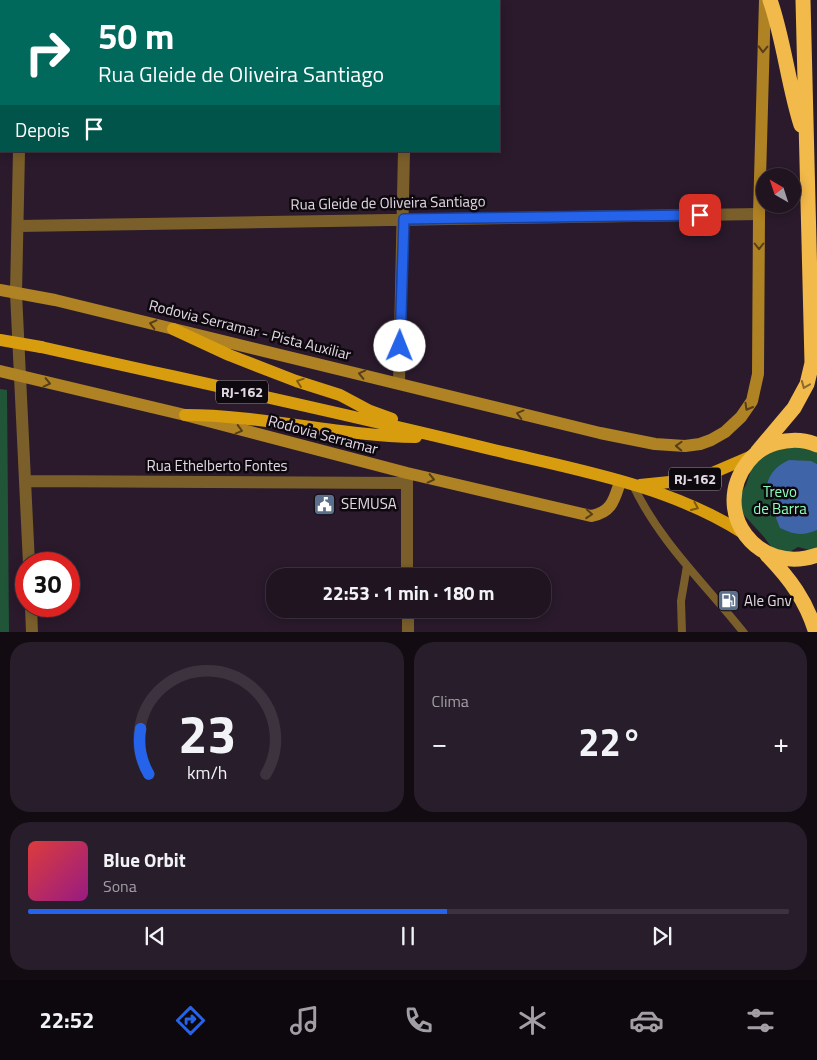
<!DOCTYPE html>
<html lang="pt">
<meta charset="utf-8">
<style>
body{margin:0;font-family:"Titillium Web",sans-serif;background:#281d2a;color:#f1f3f6;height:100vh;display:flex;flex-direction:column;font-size:19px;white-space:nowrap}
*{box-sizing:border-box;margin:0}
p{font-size:16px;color:#a29ea5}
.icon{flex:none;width:28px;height:28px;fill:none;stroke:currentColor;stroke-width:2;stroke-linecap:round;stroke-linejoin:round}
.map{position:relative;height:632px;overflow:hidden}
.panel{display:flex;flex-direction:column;gap:10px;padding:10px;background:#120b12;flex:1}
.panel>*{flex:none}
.top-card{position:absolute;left:0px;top:0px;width:500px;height:152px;box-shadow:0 2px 12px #0003,0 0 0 1px #3d333f;background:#00695c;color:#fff;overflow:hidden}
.needle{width:32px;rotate:321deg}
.buttons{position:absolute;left:756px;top:168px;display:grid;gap:10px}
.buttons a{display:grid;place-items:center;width:45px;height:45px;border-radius:50%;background:#201421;box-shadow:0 2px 12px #0003,0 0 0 1px #3d333f;font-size:25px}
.speed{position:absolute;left:15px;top:552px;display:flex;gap:10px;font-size:25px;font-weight:700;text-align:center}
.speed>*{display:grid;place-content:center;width:65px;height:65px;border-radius:50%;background:#201421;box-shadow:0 2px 12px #0003,0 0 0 1px #3d333f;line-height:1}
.speed .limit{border:8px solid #d22;background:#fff;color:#111}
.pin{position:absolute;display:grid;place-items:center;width:42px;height:42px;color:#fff;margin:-21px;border-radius:10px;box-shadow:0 2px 8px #0006}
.me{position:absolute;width:55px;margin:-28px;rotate:1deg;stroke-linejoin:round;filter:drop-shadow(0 0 4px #0008)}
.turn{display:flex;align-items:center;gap:18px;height:105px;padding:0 15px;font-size:22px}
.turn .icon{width:65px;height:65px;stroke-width:2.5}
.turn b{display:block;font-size:35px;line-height:42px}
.then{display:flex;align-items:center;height:48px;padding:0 15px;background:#0003;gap:10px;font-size:19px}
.big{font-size:38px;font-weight:700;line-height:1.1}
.panel .tile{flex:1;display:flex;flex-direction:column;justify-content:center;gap:8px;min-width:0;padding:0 18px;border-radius:20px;background:#281d2a}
.panel .dial{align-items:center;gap:0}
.dial svg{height:130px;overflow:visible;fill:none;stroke:#3d333f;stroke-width:7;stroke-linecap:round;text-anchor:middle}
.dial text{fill:#f1f3f6;stroke:none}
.song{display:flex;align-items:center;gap:15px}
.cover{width:60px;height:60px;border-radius:8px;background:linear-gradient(135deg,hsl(0 70% 55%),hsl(310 70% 35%))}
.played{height:5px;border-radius:2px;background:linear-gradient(90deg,#2563eb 55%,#3d333f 55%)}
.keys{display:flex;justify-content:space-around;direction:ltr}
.heat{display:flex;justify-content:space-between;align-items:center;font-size:28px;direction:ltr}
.panel .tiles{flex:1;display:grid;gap:10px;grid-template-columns:1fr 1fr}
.tile:last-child{grid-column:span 2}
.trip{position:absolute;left:266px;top:568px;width:285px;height:50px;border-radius:20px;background:#201421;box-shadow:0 2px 12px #0003,0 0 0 1px #3d333f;font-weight:700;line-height:50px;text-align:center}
.tabs{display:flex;height:80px;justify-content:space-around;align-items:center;background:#0d080d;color:#a29ea5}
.tabs .icon{width:35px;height:35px}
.tabs .on{color:#2563eb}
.tabs b{font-size:22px;color:#f1f3f6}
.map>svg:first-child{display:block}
</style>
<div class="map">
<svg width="817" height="633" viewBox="0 0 817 633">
<rect width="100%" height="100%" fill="#2a1a2c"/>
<!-- green -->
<path fill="#215538" d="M0,389l7,1 2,243 -9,-1z
M770,445l47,1v106l-19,-5 -19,11 -15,-21 -30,-33 12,-19 11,-33z"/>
<!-- water -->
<path fill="#4064a8" d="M789,460l22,1 6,3v66c-15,6 -22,5 -37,-2l-4,-10 2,-9 -1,-8 -10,-16c3,-13 10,-19 22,-25z"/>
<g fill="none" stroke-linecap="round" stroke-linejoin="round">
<!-- lane -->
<path stroke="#7b5f2b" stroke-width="8" d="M633,485c26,56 73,100 111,148
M682,633l-1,-32 6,-35"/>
<!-- street -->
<path stroke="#7b5f2b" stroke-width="12" d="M19,1v-1
M404,1v-1
M19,151l-3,142 13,271
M18,226l741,-12
M399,383l5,-232
M407,476v100
M26,481l381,2
M31,606l1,27
M408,609v24"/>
<!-- secondary -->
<path stroke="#af8224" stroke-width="12" d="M0,290l55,10 545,133 55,11 30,2 15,-2 11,-4 14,-8 16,-15 11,-16 6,-27 1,-160 6,-214
M0,371l185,44 222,58 184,43c21,-4 23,-16 29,-34"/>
<!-- primary -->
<path stroke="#d89d0e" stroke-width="12" d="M173,329l56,26 67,26 44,14 30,16 22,8
M41,347c151,34 303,66 453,103 84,20 176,36 249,83
M185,415c77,0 154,21 231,22
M640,485l49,-5 14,-3 49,-21"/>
<!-- highway -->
<path stroke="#f2b94b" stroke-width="15" d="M770,0c14,40 18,84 31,125
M817,445c-13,-6 -27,-6 -41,-2 -11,3 -21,10 -28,19 -39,50 10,114 69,93
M757,452l37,-44 13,-24 5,-21 -9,-363
M767,555c23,24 39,45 49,78"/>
<!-- primary-bridge -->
<path stroke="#d89d0e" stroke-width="12" d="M0,340l41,7"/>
</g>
<!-- one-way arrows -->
<defs><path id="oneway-chevron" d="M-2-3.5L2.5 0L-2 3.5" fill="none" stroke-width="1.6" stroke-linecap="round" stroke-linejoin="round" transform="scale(1.25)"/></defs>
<g stroke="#563f18">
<use href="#oneway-chevron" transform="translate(763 49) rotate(92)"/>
<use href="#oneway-chevron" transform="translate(759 246) rotate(90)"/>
<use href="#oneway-chevron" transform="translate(153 324) rotate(-166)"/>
<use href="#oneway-chevron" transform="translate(362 374) rotate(-167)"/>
<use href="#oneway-chevron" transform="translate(47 383) rotate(13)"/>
<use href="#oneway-chevron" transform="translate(748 407) rotate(120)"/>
<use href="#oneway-chevron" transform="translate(520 414) rotate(-165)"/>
<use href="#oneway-chevron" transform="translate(239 430) rotate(15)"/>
<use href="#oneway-chevron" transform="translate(679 446) rotate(-178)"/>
<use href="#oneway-chevron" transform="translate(431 479) rotate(13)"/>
<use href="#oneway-chevron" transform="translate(589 514) rotate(4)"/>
</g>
<g stroke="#7d5a0e">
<use href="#oneway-chevron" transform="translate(300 382) rotate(-161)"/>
<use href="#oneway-chevron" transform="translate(695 507) rotate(24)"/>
</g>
<use stroke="#8b6930" href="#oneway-chevron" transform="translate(805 385) rotate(112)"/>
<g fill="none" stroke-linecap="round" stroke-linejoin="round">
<defs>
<path id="route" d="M400,346l4,-127 296,-4"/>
</defs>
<!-- route casing -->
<use href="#route" stroke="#184099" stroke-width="12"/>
<!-- route -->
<use href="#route" stroke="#2563eb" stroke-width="9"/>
</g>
<!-- icons -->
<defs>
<symbol id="civic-square" viewBox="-11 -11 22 22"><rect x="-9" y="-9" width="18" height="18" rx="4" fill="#5c6f8a" stroke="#0e080f"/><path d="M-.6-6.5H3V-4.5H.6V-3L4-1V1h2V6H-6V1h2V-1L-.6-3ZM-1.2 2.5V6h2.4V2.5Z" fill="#fff"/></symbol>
<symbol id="fuel-square" viewBox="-11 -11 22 22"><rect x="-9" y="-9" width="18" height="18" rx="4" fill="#5c6f8a" stroke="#0e080f"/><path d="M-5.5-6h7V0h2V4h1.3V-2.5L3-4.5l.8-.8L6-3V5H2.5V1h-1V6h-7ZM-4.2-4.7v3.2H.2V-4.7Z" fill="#fff"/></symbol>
</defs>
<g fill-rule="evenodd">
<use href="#civic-square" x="312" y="492" width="25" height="25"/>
<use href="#fuel-square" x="716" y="588" width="25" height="25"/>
</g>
<g text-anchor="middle" stroke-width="5" stroke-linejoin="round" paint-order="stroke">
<!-- shield labels -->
<g fill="#0e080f" stroke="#a29aa3" stroke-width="1">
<rect x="216" y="380.5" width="52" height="23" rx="4"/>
<rect x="669" y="467.5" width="52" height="23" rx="4"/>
</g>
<g font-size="14" font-weight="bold" fill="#e2d8e3">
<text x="242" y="397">RJ-162</text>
<text x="695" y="484">RJ-162</text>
</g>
<!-- street labels -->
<g font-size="15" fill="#e2d8e3" stroke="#0e080f">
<text transform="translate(388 203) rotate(-1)" y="5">Rua Gleide de Oliveira Santiago</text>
<text transform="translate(250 330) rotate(14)" y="5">Rodovia Serramar - Pista Auxiliar</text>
<text transform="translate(323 435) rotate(15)" y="5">Rodovia Serramar</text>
<text x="217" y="471">Rua Ethelberto Fontes</text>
</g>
<!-- park labels -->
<g font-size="15" fill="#89ffb9" stroke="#0e080f">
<text x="780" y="497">Trevo<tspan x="780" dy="17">de Barra</tspan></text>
</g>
<!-- poi labels -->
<g font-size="15" fill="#e2d8e3" stroke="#0e080f" text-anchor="start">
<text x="341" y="509">SEMUSA</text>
<text x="744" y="606">Ale Gnv</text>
</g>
</g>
</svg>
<div class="buttons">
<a><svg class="needle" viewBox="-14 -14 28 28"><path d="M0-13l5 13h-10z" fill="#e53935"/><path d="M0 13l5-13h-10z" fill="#a29ea5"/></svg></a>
</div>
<div class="speed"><div class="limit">30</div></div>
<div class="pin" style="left:700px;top:215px;background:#d93025"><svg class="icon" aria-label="arrive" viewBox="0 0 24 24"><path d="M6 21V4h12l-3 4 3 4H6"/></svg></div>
<svg class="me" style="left:400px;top:346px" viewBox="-20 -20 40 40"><circle r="19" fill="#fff"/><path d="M0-13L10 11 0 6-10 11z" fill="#2563eb"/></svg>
<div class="trip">22:53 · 1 min · 180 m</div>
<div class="top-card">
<div class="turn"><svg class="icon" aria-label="right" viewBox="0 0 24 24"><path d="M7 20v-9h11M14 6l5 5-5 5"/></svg><div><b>50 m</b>Rua Gleide de Oliveira Santiago</div></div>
<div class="then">Depois<svg class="icon" aria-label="arrive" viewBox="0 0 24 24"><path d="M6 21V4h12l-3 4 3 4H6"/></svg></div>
</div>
</div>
<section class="panel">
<div class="tiles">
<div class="tile dial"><svg viewBox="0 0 100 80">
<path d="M14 69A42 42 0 1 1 86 69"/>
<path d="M14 69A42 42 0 0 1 9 41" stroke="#2563eb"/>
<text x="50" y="56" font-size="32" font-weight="700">23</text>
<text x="50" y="72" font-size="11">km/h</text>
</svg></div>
<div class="tile"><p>Clima</p>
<div class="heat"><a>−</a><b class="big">22°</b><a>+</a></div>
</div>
<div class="tile">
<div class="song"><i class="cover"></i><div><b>Blue Orbit</b><p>Sona</p></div></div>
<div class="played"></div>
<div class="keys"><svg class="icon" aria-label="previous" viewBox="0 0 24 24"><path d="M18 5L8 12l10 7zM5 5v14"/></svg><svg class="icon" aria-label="pause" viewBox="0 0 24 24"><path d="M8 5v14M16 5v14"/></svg><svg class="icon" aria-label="next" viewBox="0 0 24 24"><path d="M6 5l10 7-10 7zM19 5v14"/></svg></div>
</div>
</div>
</section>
<nav class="tabs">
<b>22:52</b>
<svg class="icon on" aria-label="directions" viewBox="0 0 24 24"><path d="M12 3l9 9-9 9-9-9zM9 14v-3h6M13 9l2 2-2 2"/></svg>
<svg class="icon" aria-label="music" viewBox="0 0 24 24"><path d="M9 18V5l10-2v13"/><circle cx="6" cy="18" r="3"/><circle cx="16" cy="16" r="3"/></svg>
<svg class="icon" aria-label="phone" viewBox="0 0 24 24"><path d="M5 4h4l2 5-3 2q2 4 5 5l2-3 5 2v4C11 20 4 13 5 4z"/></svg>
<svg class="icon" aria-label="climate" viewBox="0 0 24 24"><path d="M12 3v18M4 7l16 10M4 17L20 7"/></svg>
<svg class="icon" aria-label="car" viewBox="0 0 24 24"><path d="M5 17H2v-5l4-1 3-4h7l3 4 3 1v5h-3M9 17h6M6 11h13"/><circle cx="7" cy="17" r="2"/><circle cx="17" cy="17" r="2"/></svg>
<svg class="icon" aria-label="filters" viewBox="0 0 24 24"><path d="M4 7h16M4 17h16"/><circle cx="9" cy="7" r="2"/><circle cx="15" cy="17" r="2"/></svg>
</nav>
